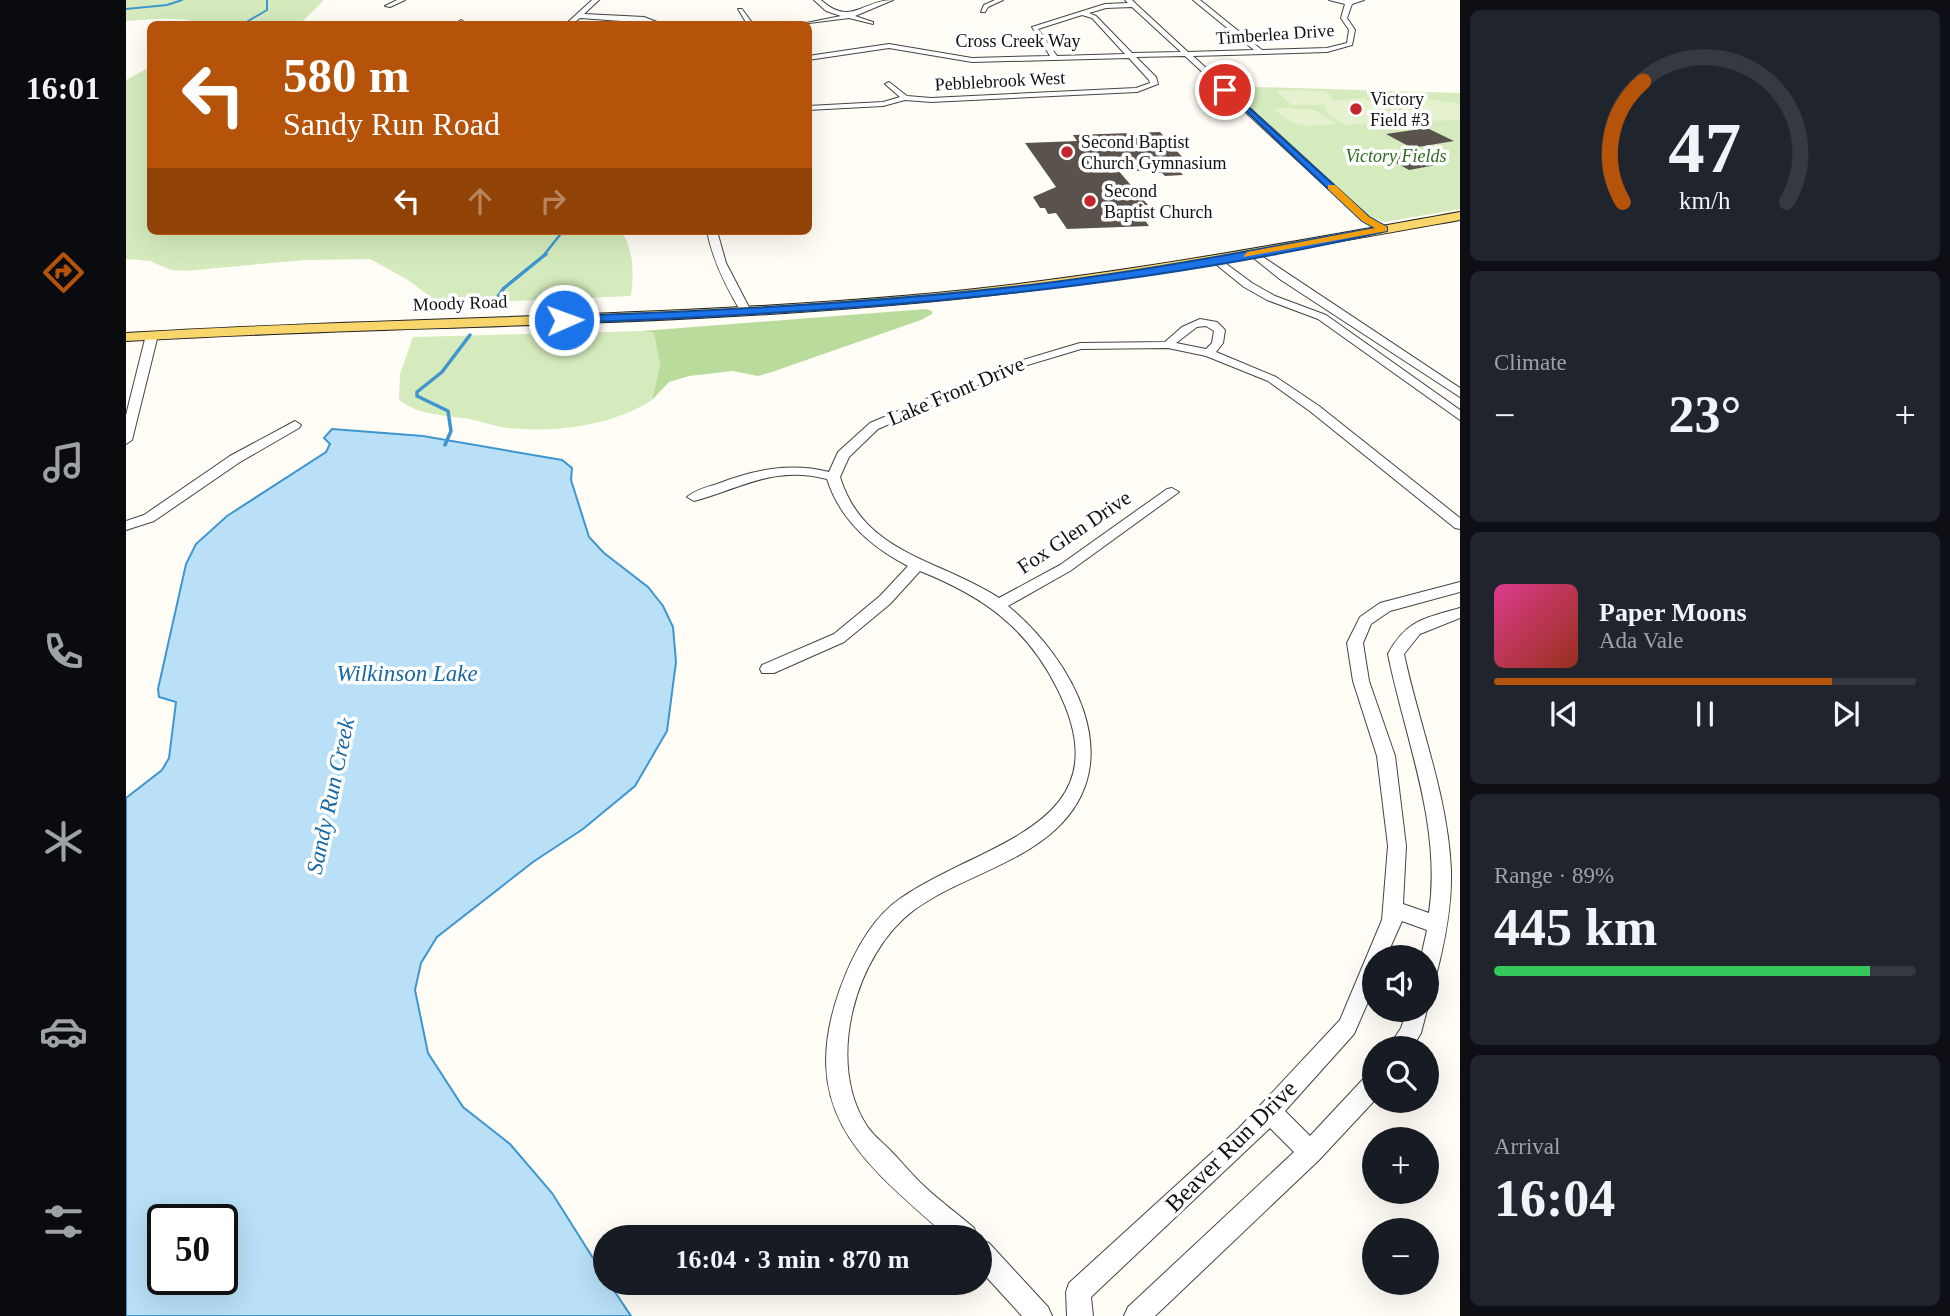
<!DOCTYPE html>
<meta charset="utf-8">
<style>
body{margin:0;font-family:Georgia,serif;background:#20242c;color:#f1f3f6;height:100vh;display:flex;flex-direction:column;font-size:26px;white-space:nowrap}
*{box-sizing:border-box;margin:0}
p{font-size:23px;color:#9ea1a6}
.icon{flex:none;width:38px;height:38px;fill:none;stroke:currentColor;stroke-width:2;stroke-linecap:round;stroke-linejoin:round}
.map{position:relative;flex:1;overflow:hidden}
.sheet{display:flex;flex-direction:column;gap:10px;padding:10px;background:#0d0f14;width:490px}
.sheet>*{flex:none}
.guide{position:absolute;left:21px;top:21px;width:665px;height:214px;border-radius:10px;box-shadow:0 7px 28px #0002;background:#b45309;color:#fff;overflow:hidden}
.tools{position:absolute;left:1236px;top:945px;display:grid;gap:14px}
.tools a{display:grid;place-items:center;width:77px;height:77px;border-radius:50%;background:#171b24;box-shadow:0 7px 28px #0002;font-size:35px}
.speed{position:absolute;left:21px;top:1204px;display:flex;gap:14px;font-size:35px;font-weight:700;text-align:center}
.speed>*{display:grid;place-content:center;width:91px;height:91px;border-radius:50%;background:#171b24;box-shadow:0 7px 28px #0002;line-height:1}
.speed .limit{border:4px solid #111;border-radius:10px;background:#fff;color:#111}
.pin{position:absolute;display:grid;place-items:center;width:60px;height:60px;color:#fff;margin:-30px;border:4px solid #fff;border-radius:50%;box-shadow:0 2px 7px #0007}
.me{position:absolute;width:77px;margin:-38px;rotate:88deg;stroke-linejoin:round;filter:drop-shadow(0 0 5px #0008)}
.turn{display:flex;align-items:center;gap:24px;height:147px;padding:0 21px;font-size:32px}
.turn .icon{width:91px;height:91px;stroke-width:2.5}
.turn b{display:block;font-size:49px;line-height:60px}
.lanes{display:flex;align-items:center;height:66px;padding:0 21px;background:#0003;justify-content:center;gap:35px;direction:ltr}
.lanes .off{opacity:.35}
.big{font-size:52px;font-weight:700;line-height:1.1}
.sheet .widget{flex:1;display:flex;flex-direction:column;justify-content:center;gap:10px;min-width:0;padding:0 24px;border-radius:10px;background:#20242c}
.sheet .dial{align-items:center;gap:0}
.dial svg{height:182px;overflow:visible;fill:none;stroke:#363941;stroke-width:7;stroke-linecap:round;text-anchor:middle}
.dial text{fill:#f1f3f6;stroke:none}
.song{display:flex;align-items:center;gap:21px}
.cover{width:84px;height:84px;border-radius:10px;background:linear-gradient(135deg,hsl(330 70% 55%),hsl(10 70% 35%))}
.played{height:7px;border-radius:4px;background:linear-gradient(90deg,#b45309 80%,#363941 80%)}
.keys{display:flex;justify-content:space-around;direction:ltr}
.heat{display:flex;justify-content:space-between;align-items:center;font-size:38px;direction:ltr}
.charge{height:10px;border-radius:5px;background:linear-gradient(90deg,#34c759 89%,#363941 0)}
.trip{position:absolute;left:467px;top:1225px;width:399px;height:70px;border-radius:35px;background:#171b24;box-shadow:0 7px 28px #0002;font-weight:700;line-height:70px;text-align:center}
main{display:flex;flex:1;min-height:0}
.tabs{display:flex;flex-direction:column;width:126px;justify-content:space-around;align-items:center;background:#090b0e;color:#9ea1a6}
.tabs .icon{width:49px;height:49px}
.tabs .on{color:#b45309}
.tabs b{font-size:32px;color:#f1f3f6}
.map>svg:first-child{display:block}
</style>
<main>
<nav class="tabs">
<b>16:01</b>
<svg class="icon on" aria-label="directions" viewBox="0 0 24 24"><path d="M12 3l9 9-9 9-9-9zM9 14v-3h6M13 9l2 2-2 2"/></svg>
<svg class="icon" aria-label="music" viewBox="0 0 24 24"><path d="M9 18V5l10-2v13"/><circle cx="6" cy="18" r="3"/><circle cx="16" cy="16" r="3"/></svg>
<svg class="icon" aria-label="phone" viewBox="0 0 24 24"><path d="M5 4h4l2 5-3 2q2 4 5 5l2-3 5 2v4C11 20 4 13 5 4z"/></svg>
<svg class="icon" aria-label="climate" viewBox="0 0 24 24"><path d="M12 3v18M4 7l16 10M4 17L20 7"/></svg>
<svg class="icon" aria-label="car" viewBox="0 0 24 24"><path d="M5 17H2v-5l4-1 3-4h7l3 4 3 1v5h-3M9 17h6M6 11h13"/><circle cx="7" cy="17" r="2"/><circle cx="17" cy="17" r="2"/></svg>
<svg class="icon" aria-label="filters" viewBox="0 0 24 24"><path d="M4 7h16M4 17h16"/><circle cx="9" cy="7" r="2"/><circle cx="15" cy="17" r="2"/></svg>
</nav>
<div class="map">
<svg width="1334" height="1316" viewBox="0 0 1334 1316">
<rect width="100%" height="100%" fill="#fffdf5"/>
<!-- green -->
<path fill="#d5ebbd" d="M0,0h198l-24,24h-103c-11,-9 -55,-4 -71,-3z
M24,67v164h471c13,19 13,43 10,65l-191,8 -32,-24 -38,-21 -66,1 -119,11 -14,-1 -21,-9 -24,-2v-179z
M1099,86l235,7v116l-75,13 -16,-5z
M516,331l12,2 6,32 -8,35c-40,26 -98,33 -145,28 -12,-2 -24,-6 -37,-9 -25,-4 -50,-3 -71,-19l1,-26 13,-37z"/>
<!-- forest -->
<path fill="#b9dc9c" d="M800,309l6,2v3l-11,6 -149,52 -14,4 -25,-5 -44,5 -20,6 -17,18 8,-35 -6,-32 -12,-2z"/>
<!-- pitch -->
<path fill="#e6f2cf" d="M1153,90l47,1 8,10 30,-3 35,19 -3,3 -50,5 -19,-12 -2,-8h-33l-15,-13z
M1287,97l47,7v16l-34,1 -41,-21z
M1163,108l26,2 21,14c-30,2 -39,6 -62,-15z"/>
<!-- water -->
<path fill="#b9e0f7" stroke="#3f96cf" stroke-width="2" fill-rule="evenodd" d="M206,429l91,7 139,24 10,8 -1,12 18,57 15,16 44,34 15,19 10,21 3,35 -9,69 -32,55 -52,43 -50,33 -96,75 -16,26 -6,27 13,63 35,54 47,37 42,49 53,84 1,6h3l22,33h-505v-518l36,-28 7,-12 7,-56 -17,-5 -1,-8 28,-125 10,-20 31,-28 99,-64 4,-8 -6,-6zM37,1220h59v59h-59z"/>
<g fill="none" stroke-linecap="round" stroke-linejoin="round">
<!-- stream-far2 -->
<path stroke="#3f96cf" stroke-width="2" d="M0,9l41,-4 15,-5
M117,24l24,-14v-10"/>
<!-- stream-far1 -->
<path stroke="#3f96cf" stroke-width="2.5" d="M418,255l19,-24"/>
<!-- stream -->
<path stroke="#3f96cf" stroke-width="3.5" d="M364,308l14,-20 42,-34
M319,445l6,-14 -3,-20 -31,-15v-4l25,-20 28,-37"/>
</g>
<!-- building -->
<path fill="#5a524d" d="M1301,128l27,13 -42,7 -26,-14z
M1034,132l32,36 -14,1 5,6 -18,1 -3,-3 -45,-4 31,36h-5l4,5h-9l11,16 -82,3 -11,-16 -8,1 -3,-6h-5l-7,-11 23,-10 -31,-44 52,-2 -4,-6z
M1287,151l28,13 -32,6 -27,-15z"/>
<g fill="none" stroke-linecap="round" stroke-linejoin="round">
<defs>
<path id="minor" d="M271,0h8l-15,7 -5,-1z
M466,0h7l-15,14 60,3 18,7 -82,-6 -8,6h-6z
M688,0h7c30,27 41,0 72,0l-38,16 18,6v2l-24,-6 -48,6 40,-8 -15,-5z
M869,0h8l-15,7 -3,5h-4l3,-7z
M999,0h7l4,4 52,48 66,-2 -61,-50h7l62,50 65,-2 20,-5 2,-13 -8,-12 4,-14 -16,-4h35l-12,4 -5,14 8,12 -3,15 -25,7 -134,4 176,161 18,10v4h-6l-18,-10 -178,-165 -49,1 20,20 2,7 -21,8 -206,10 -26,-2 -22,6 -75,4v-4l75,-4 17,-5 -15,-13 4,-2 18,14 24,2 205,-10 14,-5 -1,-3 -20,-22 -157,4 -83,-14 -81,12v-4l81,-12 83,14 78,-2 -18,-29 73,-23 23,-1zM1006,7l49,45 -49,1 -36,-37 -7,-3 17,-5zM956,15l10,3 33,36 -68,2 -19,-27z
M612,9h4l11,15h-6z
M335,20l3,2 -2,2h-6z
M581,231h10l9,32 26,50 -1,2h-8c-16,-26 -30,-53 -36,-84z
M1128,251l206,137v9l-179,-117 -30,-24v-4z
M1091,257l35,26 23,13 51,19 134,95v10l-142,-101 -51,-19 -23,-13 -31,-25v-4z
M1074,319l17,3 8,8 -2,13 -7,9 60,25 43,29 141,112v11l-5,-1 -144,-116 -43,-31 -62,-25 -38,-8 -87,1 -67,20 -136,60 -29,28 -9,20c24,78 100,82 159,121l61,-33 107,-76 5,-1 7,4 -109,79 -62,35c64,53 122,154 48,223 -40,37 -98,49 -142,81 -59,44 -89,153 -47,216 6,9 14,15 22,23 12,12 23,26 36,38 16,15 33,27 49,41l3,9h-29c-85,-75 -152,-124 -108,-248 12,-33 31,-71 61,-91 82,-57 226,-72 156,-210 -31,-62 -75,-92 -137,-117l-30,33 -46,38 -70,31h-12l-2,-4 2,-4 72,-31 46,-38 28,-30c-37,-19 -68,-46 -81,-87 -52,-14 -85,9 -133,22l-7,-4c8,-7 20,-10 30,-13 36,-14 73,-22 112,-12l9,-20 32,-29 136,-58 74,-22 85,-1 17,-15zM1080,326l8,5 -2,12 -6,6 -30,-6 21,-16z
M26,332l6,3 -26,105 -6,4v-29l20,-80z
M169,421l6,4 -2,3 -59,34 -86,59 -28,9v-9l18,-6 86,-59z
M1334,582v10l-70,19 -19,13 -8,19 6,38 26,75 11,90 -3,58 26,9c13,-88 -24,-174 -41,-259 18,-34 37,-36 72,-46v10l-40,16 -16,20c15,71 44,142 47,216 1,36 -6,71 -15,106l-3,7 -7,2v-28h-5l6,-27 -25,-9 -16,36h-12v31l-20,46 -69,77 25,25 56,-60 8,-3v28l-55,59 -164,156h-31l4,-9 166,-155 -24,-24 -179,169 2,19h-26l-1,-24 3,-9 170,-155 101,-108 42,-100 6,-74 -11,-90 -24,-75 -6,-38 13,-26 20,-14z
M1300,1007l1,3 -6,23 -9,15h-24l13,-20 6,-18h19z
M854,1240l9,3 59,64 4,9h-30l-42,-46z"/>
<path id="major" d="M1334,212v8c-181,32 -362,67 -546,83 -262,24 -526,23 -788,38v-8c262,-16 526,-15 788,-38 183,-16 365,-51 546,-83z"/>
</defs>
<!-- minor casing -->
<use href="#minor" stroke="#444" stroke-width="2"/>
<!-- major casing -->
<use href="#major" stroke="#222" stroke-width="2"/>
<!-- minor -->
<use href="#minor" fill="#fff" fill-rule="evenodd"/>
<!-- major -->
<use href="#major" fill="#f9d66b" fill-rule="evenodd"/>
</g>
<!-- route -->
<path fill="#1a73e8" stroke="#114b97" stroke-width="2" d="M1096,88h5l142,129 18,10v4c-269,62 -547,82 -823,92l-5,-3 5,-4c156,-5 311,-13 466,-31 116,-14 230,-36 345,-57l-13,-7z"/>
<!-- slow -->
<path fill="#f59e0b" d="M1202,185h7l34,32 18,10v4l-144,26 4,-5 128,-24 -13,-7 -34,-32z"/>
<!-- markers -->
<g fill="#c4262e" stroke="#fff" stroke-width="2.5">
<circle cx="1230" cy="109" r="7"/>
<circle cx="941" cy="152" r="7"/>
<circle cx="964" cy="201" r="7"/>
</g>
<g text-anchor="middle" stroke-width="7" stroke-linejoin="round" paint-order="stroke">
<!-- far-street labels -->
<g font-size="18" fill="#111" stroke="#fff">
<text transform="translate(1149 34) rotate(-4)" y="6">Timberlea Drive</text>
<text x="892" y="47">Cross Creek Way</text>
<text transform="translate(874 81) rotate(-3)" y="6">Pebblebrook West</text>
<text transform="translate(334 303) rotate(-2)" y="6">Moody Road</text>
</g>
<!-- far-poi labels -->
<g font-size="18" fill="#111" stroke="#fff" text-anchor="start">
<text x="1244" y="105">Victory<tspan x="1244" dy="21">Field #3</tspan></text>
<text x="955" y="148">Second Baptist<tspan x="955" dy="21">Church Gymnasium</tspan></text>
<text x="978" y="197">Second<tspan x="978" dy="21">Baptist Church</tspan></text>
</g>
<!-- far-park labels -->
<g font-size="18" font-style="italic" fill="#2f6b1f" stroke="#fff">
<text x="1270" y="162">Victory Fields</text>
</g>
<!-- street labels -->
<g font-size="21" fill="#111" stroke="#fff">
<text transform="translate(830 391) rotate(-23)" y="7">Lake Front Drive</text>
<text transform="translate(948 532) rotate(-34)" y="7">Fox Glen Drive</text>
</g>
<!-- water labels -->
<g font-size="23" font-style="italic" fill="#1768a6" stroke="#fff">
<text x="281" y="681">Wilkinson Lake</text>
<text transform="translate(204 796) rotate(-78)" y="8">Sandy Run Creek</text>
</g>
<!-- near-street labels -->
<g font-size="24" fill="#111" stroke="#fff">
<text transform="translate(1105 1146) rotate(-45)" y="8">Beaver Run Drive</text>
</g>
</g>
</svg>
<div class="tools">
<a><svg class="icon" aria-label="sound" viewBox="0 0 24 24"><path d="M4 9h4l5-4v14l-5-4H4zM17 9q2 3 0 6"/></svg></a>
<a><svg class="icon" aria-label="search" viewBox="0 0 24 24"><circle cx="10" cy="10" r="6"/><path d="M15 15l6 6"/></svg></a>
<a>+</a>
<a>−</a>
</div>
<div class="speed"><div class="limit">50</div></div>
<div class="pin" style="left:1099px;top:90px;background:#d93025"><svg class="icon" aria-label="arrive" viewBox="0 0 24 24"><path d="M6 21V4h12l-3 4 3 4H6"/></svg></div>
<svg class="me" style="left:438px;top:320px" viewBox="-20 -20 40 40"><circle r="17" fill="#1a73e8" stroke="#fff" stroke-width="3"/><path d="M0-11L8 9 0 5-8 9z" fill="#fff"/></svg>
<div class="trip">16:04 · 3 min · 870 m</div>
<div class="guide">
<div class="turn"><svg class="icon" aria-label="left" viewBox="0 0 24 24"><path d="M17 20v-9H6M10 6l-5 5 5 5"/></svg><div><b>580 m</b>Sandy Run Road</div></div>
<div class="lanes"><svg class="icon" aria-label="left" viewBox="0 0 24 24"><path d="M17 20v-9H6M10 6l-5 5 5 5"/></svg><svg class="icon off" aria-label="ahead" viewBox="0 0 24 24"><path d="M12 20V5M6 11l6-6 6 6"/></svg><svg class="icon off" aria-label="right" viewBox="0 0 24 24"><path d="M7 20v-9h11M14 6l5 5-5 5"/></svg></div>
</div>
</div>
<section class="sheet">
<div class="widget dial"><svg viewBox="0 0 100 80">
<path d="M14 69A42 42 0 1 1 86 69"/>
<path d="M14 69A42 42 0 0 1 23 16" stroke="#b45309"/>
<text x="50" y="56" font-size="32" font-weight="700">47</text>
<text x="50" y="72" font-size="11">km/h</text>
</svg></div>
<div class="widget"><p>Climate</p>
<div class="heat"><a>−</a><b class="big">23°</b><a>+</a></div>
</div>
<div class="widget">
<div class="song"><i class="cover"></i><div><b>Paper Moons</b><p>Ada Vale</p></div></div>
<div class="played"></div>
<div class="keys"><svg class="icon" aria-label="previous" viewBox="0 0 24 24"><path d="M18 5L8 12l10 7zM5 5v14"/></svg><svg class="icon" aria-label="pause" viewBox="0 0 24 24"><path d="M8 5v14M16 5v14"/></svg><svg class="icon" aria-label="next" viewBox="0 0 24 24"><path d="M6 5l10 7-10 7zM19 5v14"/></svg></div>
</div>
<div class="widget"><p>Range · 89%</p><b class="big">445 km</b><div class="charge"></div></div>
<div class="widget"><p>Arrival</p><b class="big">16:04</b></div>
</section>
</main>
